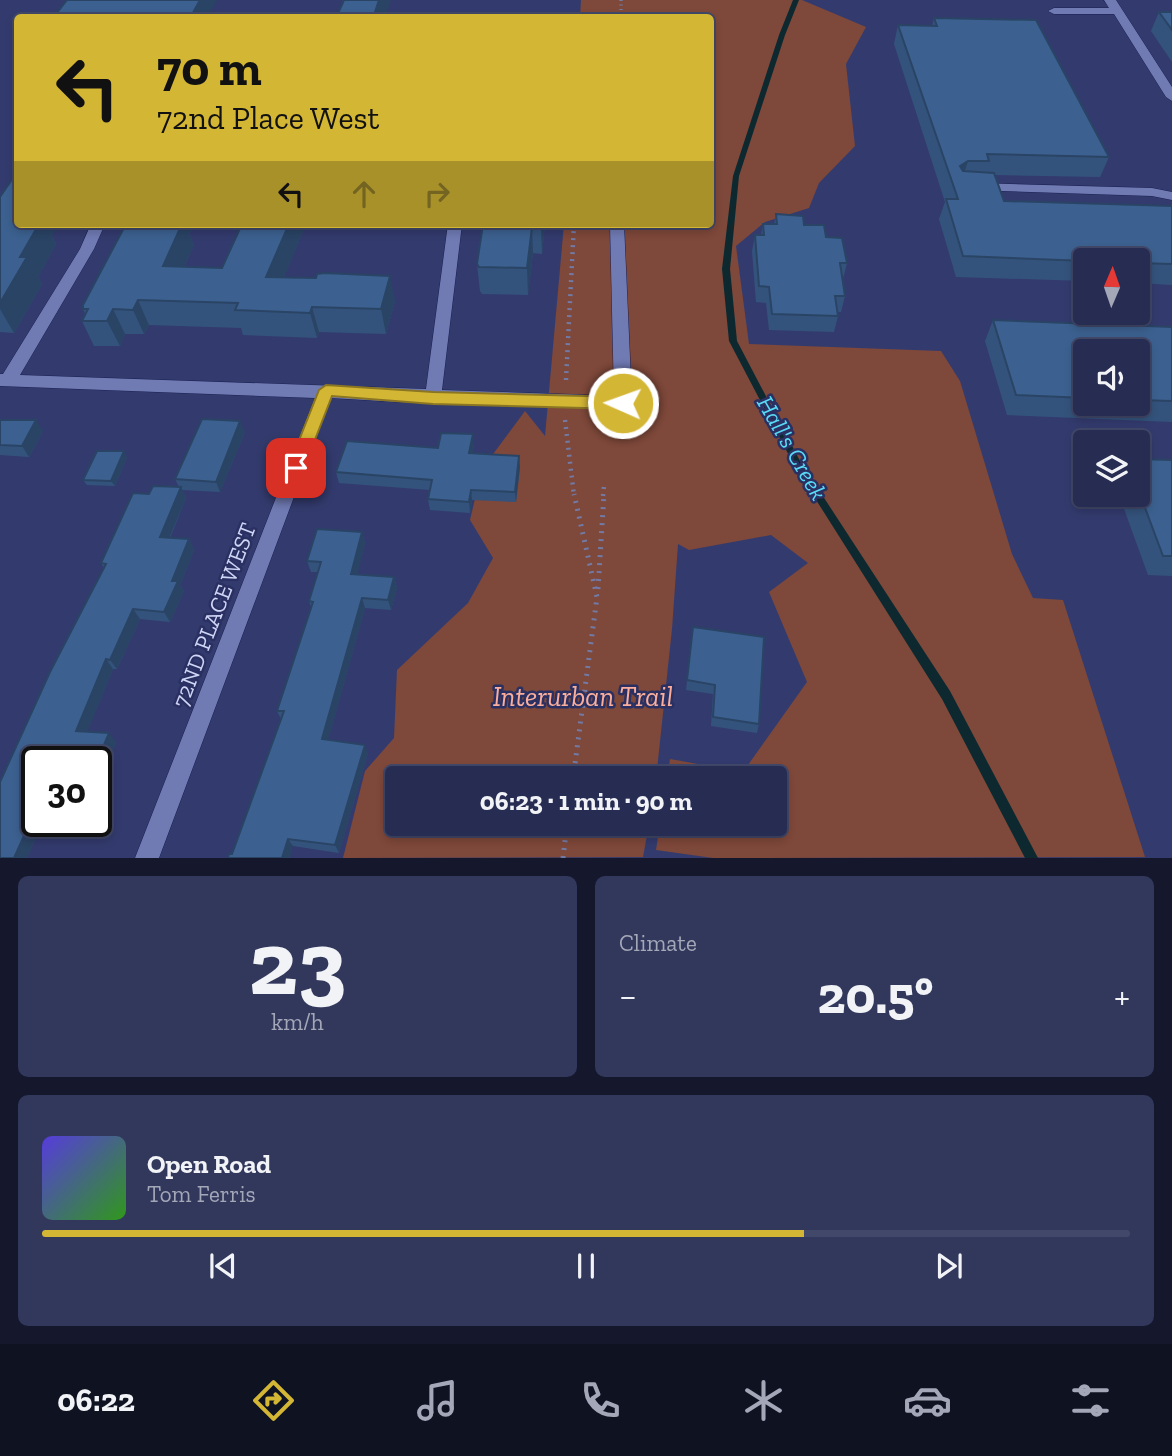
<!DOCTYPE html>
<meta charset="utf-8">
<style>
body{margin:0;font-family:"Zilla Slab",serif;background:#32385c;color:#f1f3f6;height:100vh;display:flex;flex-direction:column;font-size:26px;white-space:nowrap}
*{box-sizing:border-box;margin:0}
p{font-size:23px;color:#a4a7b8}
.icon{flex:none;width:38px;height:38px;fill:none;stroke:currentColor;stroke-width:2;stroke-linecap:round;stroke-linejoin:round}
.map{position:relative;height:858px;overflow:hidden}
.panel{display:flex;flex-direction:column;gap:18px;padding:18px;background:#15182d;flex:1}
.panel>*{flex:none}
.top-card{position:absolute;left:14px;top:14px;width:700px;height:214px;border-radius:7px;box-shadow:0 4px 10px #0003,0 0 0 2px #424869;background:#d4b635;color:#111;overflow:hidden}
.needle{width:46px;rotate:2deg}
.buttons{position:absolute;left:1073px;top:248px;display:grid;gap:14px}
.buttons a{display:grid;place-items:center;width:77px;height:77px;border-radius:7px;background:#262c52;box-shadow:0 4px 10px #0003,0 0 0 2px #424869;font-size:35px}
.speed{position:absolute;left:21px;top:746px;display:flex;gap:14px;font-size:35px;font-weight:700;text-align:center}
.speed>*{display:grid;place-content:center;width:91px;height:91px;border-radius:50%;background:#262c52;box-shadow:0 4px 10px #0003,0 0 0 2px #424869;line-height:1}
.speed .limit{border:4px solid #111;border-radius:10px;background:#fff;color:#111}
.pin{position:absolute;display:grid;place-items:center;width:60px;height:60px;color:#fff;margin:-30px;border-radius:14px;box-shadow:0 4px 10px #0006}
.me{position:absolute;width:77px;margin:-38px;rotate:272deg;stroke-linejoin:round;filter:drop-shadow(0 0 5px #0008)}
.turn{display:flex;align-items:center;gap:24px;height:147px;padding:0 28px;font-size:32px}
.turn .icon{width:91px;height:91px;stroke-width:2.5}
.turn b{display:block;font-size:49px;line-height:60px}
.lanes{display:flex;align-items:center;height:66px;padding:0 28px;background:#0003;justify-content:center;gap:35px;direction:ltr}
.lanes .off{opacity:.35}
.big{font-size:52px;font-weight:700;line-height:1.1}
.panel .card{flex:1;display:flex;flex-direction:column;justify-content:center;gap:10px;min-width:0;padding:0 24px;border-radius:10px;background:#32385c}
.panel .dial{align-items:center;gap:0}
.dial b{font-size:91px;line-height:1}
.song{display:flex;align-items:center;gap:21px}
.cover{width:84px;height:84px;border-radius:10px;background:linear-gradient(135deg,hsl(250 70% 55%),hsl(110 70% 35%))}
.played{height:7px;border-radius:4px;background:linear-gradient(90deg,#d4b635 70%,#424869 70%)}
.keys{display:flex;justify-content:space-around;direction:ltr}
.heat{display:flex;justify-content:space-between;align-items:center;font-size:38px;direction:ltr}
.panel .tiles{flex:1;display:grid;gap:18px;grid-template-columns:1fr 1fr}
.card:last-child{grid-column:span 2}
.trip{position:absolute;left:385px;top:766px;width:402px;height:70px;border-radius:7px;background:#262c52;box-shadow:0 4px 10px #0003,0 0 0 2px #424869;font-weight:700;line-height:70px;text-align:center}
.dock{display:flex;height:112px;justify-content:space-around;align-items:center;background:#0f1221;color:#a4a7b8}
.dock .icon{width:49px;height:49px}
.dock .selected{color:#d4b635}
.dock b{font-size:32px;color:#f1f3f6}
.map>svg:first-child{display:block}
</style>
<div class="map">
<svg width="1172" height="858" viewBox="0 0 1172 858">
<rect width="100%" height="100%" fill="#333b6e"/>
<!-- green -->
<path fill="#7e483a" d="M581,0h221l64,27 -20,37 9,82 -36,37 -10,25 -44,14 -29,24 13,98 192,7 19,30 52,173 21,44 30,2 82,257 -432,1 -57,-8 4,-26h115v-45h-108l3,-20 73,13 64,-90 -38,-90 39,-29 -37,-28 -82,15 -11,-6 -6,85 -16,150h-259v45h252l-6,33 -300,1 22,-87 29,-33 3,-68 71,-67 25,-45 -23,-38 12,-51 43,-58 20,25 19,-212h146v-206l-130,-1z"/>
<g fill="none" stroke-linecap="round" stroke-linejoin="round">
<!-- stream -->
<path fill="#0d292f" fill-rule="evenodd" d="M793,0h6l-14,35 -46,141 -9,93 7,72 63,120 150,230 88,167h-13l-83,-159 -148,-234 -65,-124 -7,-72 11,-93 46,-141z"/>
<defs>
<path id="minor" d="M1104,0h12l56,87v14l-6,-4 -52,-83h-60l-6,-3 6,-3h55z
M976,183l176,5 20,4v8l-20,-4 -181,-6 -2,-3z
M91,224h14l-11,25 -74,126 406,14 22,-165h14l-20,166 172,6 -4,-172h14l8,179 -3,4 -196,-3 -102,-6 -172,460h-24l180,-460 -315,-12v-12h3l77,-125z"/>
</defs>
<!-- minor casing -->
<use href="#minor" stroke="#1c2051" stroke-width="1"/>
<!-- path-far2 -->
<path stroke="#727aa5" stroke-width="3.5" stroke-dasharray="1 3.5" stroke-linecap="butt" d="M621,0v18"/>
<!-- path-far1 -->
<path stroke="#727aa5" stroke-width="4.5" stroke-dasharray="2 5" stroke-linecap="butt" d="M566,380l8,-156
M565,420l9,76
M603,496l1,-10"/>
<!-- path -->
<path stroke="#727aa5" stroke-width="5" stroke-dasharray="2 6" stroke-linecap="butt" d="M598,589l6,-95
M573,779l24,-182 -23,-103
M563,858l4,-34"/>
<!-- minor -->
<use href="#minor" fill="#707bb4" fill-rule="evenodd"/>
</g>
<!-- wall -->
<path fill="#34537c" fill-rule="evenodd" d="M1159,12h13v50l-21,-31z
M934,18l175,139 -9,20 -106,-2 10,26 168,5v79l-34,-2v-22h-53v20l-129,-4 -17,-58 6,-17 -51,-158 4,-19 34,1z
M0,197l52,39 4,8 -18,33 4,7 -28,49 -14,-1z
M776,214l28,11 22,12 21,26 -4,16 2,17 -4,16h-3v4l-4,16 -65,-2 -3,-27 -10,-1 -4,-51 3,-16h6l2,-11h11z
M126,224h68l-5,10 5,11 -10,22 38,1 84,-44 -22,53 32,1 79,23 -9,33 -67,-2 -2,6 -74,-3 -2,-7 -92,-3 -5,9h-19l-5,12h-26l-12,-25 3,-8 -2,-4z
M483,224h62l-3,30 -9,-1 -5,42 -46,-1 -2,-3 -3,-27z
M993,320l179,7v95l-165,-7 -22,-74zM1085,352h53v52h-53z
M0,420l43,11 -14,26 -29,-2z
M245,432l-25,60 -38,-2 4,8 -16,40 19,1 5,11 -14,35 4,6 -14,31 -30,-3 -23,50h-4l-26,63 29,10 -15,39 -5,-1v-19h-59l6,60 -16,37h-27l104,-290 -3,-5 48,-69 30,-7 -4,-8z
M474,445l-2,9 48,13 -4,35 -44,-2 -2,13 -40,-3 -2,-11 2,-9 -91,-7 -3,-11 102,-24z
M127,457l-12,29 -28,-1 -4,-5z
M1138,459l34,1v116l-24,-1 -29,-80h19z
M362,532l3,11 -8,31 37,3 3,11 -6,22 -26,-2 -37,132 40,13 -29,100 -46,-7 -61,8 49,-135 -4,-8 34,-104 -2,-6 9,-29h-7l-4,-11z
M693,627l66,97 -2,9 -46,-7 2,-32 -27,-4z"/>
<!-- shaded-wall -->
<path fill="#2a4465" d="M200,0h17l-10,18h-17z
M379,0h12l-6,18h-12z
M968,161l-6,20 -2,-15z
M37,224h22l-7,12 4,8 -18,33 4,7 -28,49 -14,-24v-6l20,-46z
M177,224h17l-5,10 5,11 -21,46 -10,-25z
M289,224h17l-32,78 -8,-25z
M541,224h4l-3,30 -1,-27z
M532,227l1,26 -5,42 -1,-27z
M390,276l5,25 -9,33 -5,-25z
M138,300l11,25 -5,9 -11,-24z
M312,307l7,25 -2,6 -7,-25z
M113,309l12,25 -5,12 -13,-25z
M36,420l7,11 -14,26 -7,-11z
M240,421l5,11 -25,60 -4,-10z
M473,434l1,11 -3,19 -2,-11z
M124,451l3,6 -12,29 -4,-5z
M519,456l1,11 -4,35 -1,-10z
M181,487l5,11 -21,50 -5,-11z
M471,490l1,10 -2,13 -1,-11z
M362,532l3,11 -10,41 -4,-10z
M189,539l5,11 -14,35 4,6 -14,31 -6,-10 8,-31z
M394,577l3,11 -6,22 -3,-10z
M362,598l3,10 -39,140 -4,-9z
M133,609l7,10 -23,50 -7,-9z
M106,659l7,10 -29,71 -8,-9z
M109,733l7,9 -15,39 -5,-6v-11z
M365,745l3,8 -29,100 -4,-8z
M37,807v14h6l-16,37h-13z
M288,839l5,7 -3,12h-8z"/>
<!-- building -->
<path fill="#3c6190" stroke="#2a4465" stroke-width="2" d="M67,0h133l-10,18h-137z
M344,0h35l-6,18h-37z
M1159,12h13v18z
M934,18l102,2 73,137 -122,-3 2,7h-21l-8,5 3,5 31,2 10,28 168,5v58l-34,-1v-2h-52l-123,-5 -17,-57h12l-60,-174 39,1z
M13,178h5v46h21l-19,33h7l-27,46v-106z
M776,214l27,2 1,9h20l2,12 16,1 5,25h-7l5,33h-10l3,20 -66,-2 -3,-27 -10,-1 -4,-51h9l-1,-11h14z
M126,224h56l-19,42 59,2 20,-44h47l-23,53 50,1 1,-4 7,-1 66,3 -9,33 -69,-2 -2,6 -75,-3 3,-7 -100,-3 -5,10 -20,-1 -6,12h-25l6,-12h-5v-4z
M483,224h58v3h-9l-5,41 -48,-1 -2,-3z
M993,320l179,7v74l-34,-1v-48h-53v46l-69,-3z
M202,419l38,2 -24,61 -41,-3z
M0,420h36l-14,26 -22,-1z
M441,433l32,1 -4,19 50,3 -4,36 -44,-2 -2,12 -41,-3 4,-19 -96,-8 11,-31 91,7z
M97,451h27l-13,30 -28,-1z
M1138,459l34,1v96h-9l-25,-67z
M153,486l28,1 -21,50 29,2 -17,42h6l-14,31 -31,-3 -23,51 -4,-1 -30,72 33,2 -13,31v-3h-59v46l-23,51h-14v-76l50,-110 56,-108 -5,-1 32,-70 16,1z
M317,529l45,3 -11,42 43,3 -6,23 -26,-2 -40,141 43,6 -30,100 -47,-6 -6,19h-54l1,-4h3l52,-143h-7l36,-109 -4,-1 12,-39 -14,-1z
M693,627l71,10 -5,87 -46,-7 2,-32 -28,-5z"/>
<!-- route -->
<path fill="#d4b635" stroke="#8a7622" stroke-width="2" d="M326,385l107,7 190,5 8,6 -8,6 -190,-5 -101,-8 -30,77h-11l-3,-5 31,-78z"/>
<g text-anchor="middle" stroke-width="5" stroke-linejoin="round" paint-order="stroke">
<!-- street labels -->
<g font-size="23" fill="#ced5f5" stroke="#2a3062">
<text transform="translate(214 615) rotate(-69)" y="8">72ND PLACE WEST</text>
</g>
<!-- water labels -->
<g font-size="24" font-style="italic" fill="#59d9f5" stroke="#2a3062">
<text transform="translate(792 448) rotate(60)" y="8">Hall's Creek</text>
</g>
<!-- near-park labels -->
<g font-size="28" font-style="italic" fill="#faae9b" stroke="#2a3062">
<text x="583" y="706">Interurban Trail</text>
</g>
</g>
</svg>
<div class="buttons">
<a><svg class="needle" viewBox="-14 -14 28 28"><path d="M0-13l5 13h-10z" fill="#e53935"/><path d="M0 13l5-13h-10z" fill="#a4a7b8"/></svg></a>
<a><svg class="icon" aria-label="sound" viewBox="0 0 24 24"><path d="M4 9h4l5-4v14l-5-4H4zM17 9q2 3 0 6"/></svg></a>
<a><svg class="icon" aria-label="layers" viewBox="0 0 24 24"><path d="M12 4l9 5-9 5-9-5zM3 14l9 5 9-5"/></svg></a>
</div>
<div class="speed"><div class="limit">30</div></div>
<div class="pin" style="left:296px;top:468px;background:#d93025"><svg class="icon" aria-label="arrive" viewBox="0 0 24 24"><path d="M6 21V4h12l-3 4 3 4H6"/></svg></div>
<svg class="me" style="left:623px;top:403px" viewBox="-20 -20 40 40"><circle r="17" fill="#d4b635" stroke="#fff" stroke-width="3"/><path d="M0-11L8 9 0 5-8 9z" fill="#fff"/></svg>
<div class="trip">06:23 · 1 min · 90 m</div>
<div class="top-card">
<div class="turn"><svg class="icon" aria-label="left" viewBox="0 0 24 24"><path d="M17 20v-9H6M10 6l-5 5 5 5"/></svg><div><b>70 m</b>72nd Place West</div></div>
<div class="lanes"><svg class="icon" aria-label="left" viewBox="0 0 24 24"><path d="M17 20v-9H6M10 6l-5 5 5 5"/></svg><svg class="icon off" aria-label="ahead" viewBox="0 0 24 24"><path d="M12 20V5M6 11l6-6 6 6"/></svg><svg class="icon off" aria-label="right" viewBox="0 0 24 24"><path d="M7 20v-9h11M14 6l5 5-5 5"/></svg></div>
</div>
</div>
<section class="panel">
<div class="tiles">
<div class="card dial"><b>23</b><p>km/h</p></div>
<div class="card"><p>Climate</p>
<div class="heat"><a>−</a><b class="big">20.5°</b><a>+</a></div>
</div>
<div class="card">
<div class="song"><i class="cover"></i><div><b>Open Road</b><p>Tom Ferris</p></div></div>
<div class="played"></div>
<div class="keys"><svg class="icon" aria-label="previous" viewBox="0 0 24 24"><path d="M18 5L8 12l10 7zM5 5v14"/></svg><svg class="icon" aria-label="pause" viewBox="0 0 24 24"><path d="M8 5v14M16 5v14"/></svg><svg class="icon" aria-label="next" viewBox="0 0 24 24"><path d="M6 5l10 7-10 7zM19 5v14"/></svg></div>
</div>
</div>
</section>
<nav class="dock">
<b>06:22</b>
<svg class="icon selected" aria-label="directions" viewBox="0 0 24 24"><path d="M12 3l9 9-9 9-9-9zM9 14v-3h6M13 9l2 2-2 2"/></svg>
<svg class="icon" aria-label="music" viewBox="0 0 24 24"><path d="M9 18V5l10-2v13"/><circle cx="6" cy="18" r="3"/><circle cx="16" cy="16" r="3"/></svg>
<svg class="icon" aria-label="phone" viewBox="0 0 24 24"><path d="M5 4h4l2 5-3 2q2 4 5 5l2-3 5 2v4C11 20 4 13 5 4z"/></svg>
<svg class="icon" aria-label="climate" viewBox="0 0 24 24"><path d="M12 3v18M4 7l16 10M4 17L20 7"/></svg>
<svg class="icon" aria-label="car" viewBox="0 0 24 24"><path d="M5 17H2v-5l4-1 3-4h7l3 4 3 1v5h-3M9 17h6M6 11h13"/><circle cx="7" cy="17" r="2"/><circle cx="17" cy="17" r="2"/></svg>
<svg class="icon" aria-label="filters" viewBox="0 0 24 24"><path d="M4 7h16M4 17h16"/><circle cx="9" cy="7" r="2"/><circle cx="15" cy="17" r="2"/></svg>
</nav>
